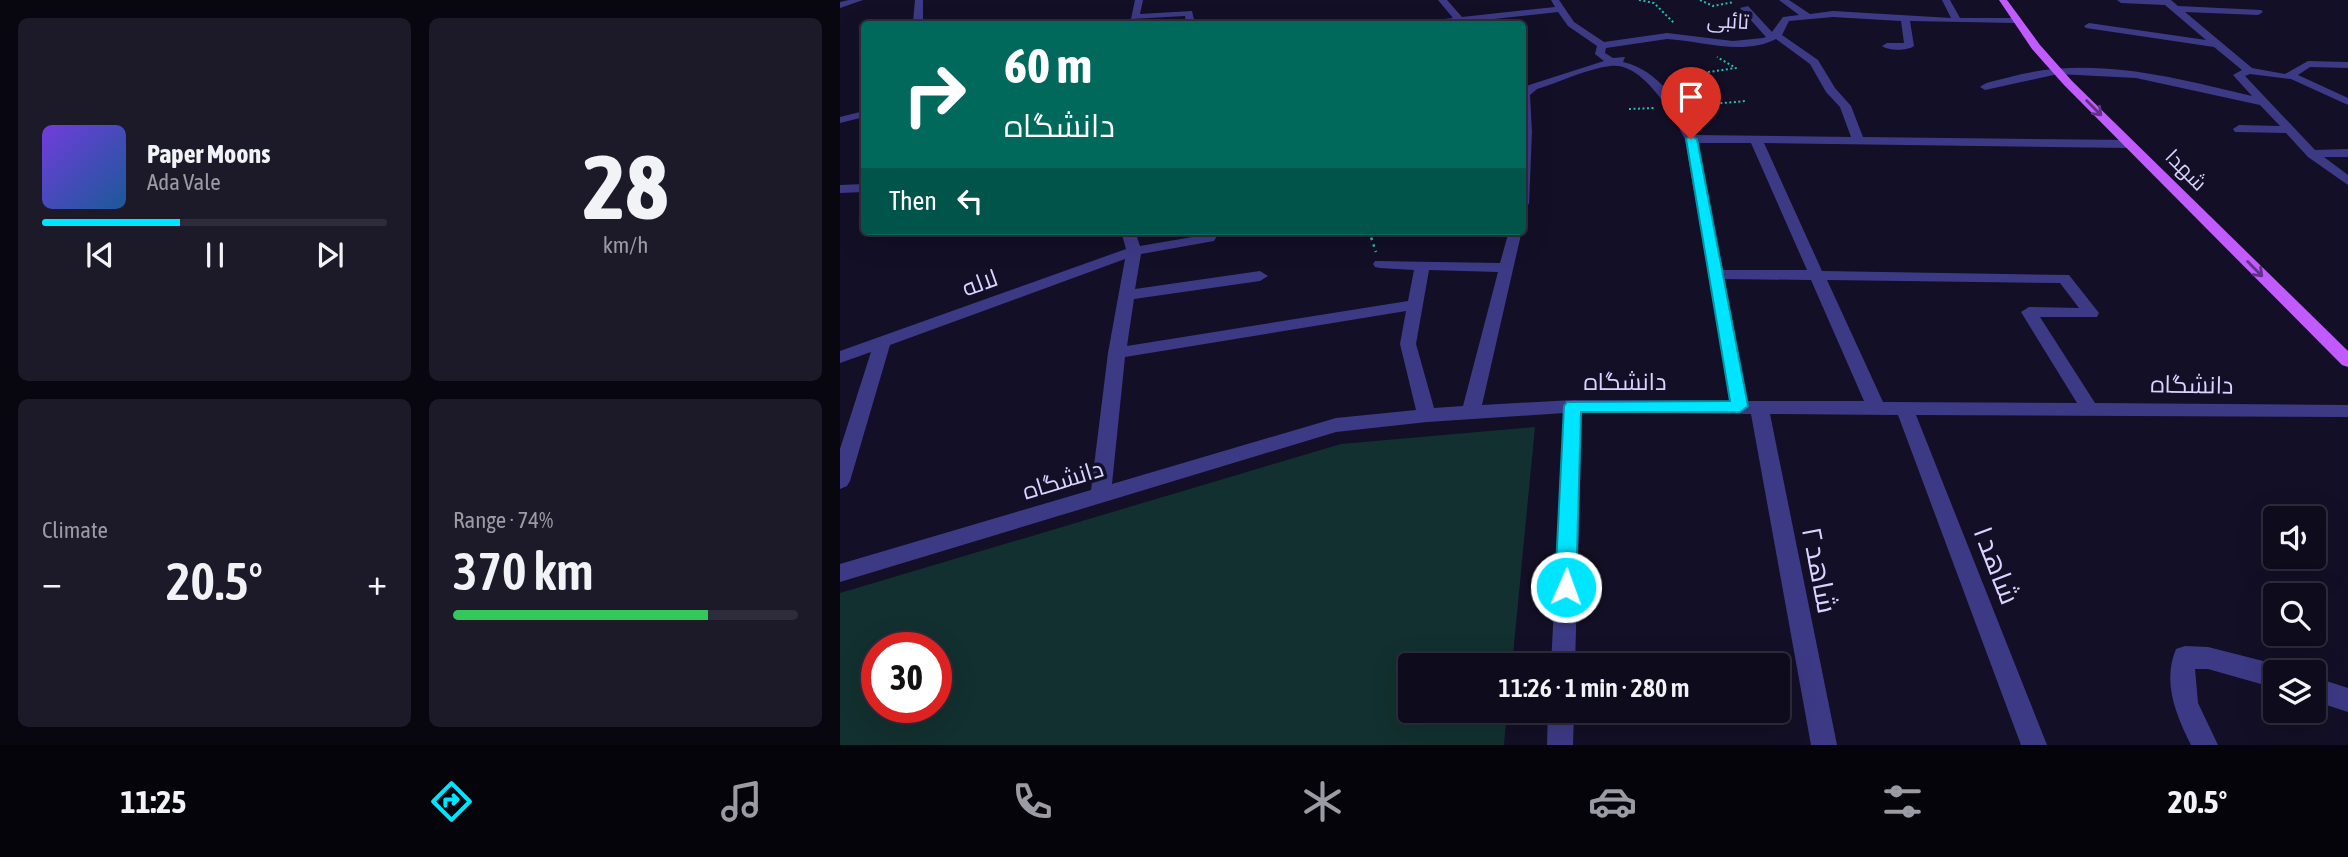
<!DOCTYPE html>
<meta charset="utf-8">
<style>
body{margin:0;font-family:"Asap Condensed",Cairo,sans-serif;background:#1c1929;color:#f1f3f6;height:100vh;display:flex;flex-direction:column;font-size:26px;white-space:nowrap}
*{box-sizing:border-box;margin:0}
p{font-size:23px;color:#9b9ba3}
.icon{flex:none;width:38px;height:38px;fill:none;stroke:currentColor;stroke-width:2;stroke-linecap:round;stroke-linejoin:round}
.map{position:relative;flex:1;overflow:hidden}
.drawer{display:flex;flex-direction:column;gap:18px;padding:18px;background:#08060f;width:840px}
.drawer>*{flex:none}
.banner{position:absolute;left:21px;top:21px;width:665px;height:214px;border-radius:7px;box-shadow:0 7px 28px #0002,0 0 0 2px #2e2b3b;background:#00695c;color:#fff;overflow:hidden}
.buttons{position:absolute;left:1423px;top:506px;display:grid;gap:14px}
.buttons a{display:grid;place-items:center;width:63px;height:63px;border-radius:7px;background:#0e0b1c;box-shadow:0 7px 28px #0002,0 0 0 2px #2e2b3b;font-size:35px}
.speed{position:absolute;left:21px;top:632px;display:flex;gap:14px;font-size:35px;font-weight:700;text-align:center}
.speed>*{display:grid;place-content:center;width:91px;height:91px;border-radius:50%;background:#0e0b1c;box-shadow:0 7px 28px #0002,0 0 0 2px #2e2b3b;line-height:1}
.speed .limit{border:10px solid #d22;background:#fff;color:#111}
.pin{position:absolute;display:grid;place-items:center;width:60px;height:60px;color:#fff;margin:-72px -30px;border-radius:50% 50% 50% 0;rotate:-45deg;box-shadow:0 0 7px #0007}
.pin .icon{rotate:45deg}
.me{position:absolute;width:77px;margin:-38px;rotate:2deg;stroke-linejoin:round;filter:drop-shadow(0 0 5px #0008)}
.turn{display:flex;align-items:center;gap:24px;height:147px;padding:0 28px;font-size:32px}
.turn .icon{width:91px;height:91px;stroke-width:2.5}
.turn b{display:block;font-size:49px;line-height:60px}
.then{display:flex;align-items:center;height:66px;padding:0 28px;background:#0003;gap:14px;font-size:26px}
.big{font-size:52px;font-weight:600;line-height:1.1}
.drawer .tile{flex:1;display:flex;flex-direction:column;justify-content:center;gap:10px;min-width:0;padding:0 24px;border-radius:10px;background:#1c1929}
.drawer .dial{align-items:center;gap:0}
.dial b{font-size:91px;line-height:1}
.song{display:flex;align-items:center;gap:21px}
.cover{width:84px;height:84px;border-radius:10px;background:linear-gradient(135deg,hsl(260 70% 55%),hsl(210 70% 35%))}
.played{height:7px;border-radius:4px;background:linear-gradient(90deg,#00e5ff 40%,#2e2b3b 40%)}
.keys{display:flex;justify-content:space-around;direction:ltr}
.heat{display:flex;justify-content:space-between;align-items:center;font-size:38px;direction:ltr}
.charge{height:10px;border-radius:5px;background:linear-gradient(90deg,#34c759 74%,#2e2b3b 0)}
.drawer .tiles{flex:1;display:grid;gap:18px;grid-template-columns:repeat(2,1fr)}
.trip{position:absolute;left:558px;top:653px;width:392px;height:70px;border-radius:7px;background:#0e0b1c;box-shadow:0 7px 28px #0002,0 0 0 2px #2e2b3b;font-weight:600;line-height:70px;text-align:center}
.menu{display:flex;height:112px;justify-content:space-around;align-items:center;background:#06040b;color:#9b9ba3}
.menu .icon{width:49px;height:49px}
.menu .current{color:#00e5ff}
.menu b{font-size:32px;color:#f1f3f6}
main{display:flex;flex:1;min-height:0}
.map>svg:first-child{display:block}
</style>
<main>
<section class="drawer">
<div class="tiles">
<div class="tile">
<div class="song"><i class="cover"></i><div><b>Paper Moons</b><p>Ada Vale</p></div></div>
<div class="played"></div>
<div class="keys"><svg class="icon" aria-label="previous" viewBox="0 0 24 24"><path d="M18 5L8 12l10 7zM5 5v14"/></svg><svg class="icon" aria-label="pause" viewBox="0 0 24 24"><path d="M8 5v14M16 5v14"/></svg><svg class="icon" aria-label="next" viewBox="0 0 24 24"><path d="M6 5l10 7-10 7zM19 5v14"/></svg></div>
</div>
<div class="tile dial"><b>28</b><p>km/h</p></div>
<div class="tile"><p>Climate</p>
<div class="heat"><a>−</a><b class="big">20.5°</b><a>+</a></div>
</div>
<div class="tile"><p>Range · 74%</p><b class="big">370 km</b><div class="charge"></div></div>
</div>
</section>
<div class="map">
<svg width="1508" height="745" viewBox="0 0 1508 745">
<rect width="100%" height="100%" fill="#130f26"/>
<!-- green -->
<path fill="#12302f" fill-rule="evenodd" d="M695,427l-23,238h-102v45l97,1 -3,34h-664v-152l501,-149zM37,648h59v59h-59z"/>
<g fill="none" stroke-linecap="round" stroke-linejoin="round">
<!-- path-far1 -->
<path stroke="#2fb8b0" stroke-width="2" stroke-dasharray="2 2.5" stroke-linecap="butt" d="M799,0l15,3 20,20
M860,0l13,6 21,-4
M828,78l68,-10 -19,-11
M849,106l57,-5
M789,109l25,-1"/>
<!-- path -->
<path stroke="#2fb8b0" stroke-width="2.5" stroke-dasharray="2.5 4.5" stroke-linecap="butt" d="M529,231l7,21"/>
<!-- minor -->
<path fill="#3d3a85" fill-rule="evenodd" d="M9,0h14l-23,8v-6z
M75,0h8v22l-4,2 -6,-2z
M295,0h8l-3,14 52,-3 3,13h-9l-1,-8 -54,3z
M598,0h9l15,17 93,-10 -4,-7h8l15,22 30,20 63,-9 66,8 30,-3 3,-1 -26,-29 8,-2 24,26 11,-15 16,-2 -20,-15h10l21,14 23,-3 118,7 -9,-18h8l10,18h59v4l-3,1 -106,-2 4,25c-7,5 -25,5 -32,0l5,-3h17l-3,-22 -68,-4 -44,4 -7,14 36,25 17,28 16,18 12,31 267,3 6,4 -6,4 -366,-5 58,128 247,4 30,38 -2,4h-57l55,86 253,2v12l-432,-2 131,330h-26l-123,-330 -128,-1 67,331h-26l-60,-331 -169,-2 -7,253h-24l13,-252 -137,9 -91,10 -496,150v-18l251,-74 17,-137 17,-94 -235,86 -40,136 -3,5 -7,3v-40l31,-97 -31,11v-12l286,-102 -5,-18h14l5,15 64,-11 2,-4h14l-6,10 -73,13 -6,35 125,-18 8,5 -8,5 -126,18 -7,47 281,-45 6,-31 -34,-2 -5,-1 -2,-3 2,-3 125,2 9,-32 13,-1 -40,175 91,-5 157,1 -45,-262c-12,-24 -42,-78 -75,-73 -24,3 -50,16 -73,23l-7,6 2,37 -3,72 -7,4v-118l7,-5 75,-24 -9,-7 2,-8 -29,-20 -10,-14 -110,12h-25l4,-3 26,-3zM827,39c35,2 76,17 109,0l34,25 16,28 14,15 11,30 -156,-2c-15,-30 -36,-65 -72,-73l2,-5 -12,1 -8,-5 1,-5zM858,143h53l56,127h-84zM589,270l69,2 -35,134 -29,2 -18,-64zM884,279l87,1 53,121h-116zM987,280l233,3 19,25 -50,-1 -8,5 56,91 -194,-1zM566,311l-6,33 16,66 -80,8 -224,66 13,-127z
M1277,0h54l7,6 83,4 2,2 -5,3 -73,-3 67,56 33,6 23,-13 40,1v6l-38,-1 -12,8 50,23v7l-57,-26 -41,-5 -5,2 70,74 33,-1v8h-24l24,18v10l-40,-28 -22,-24 -51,-1 -2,-3 6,-4 41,1 -20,-21 -124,-27 -78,-4 -73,16 -5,-3c7,-6 20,-7 30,-10 81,-22 162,0 242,19l-19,-21 9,-5 -28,-23 -128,-19 -2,-2 5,-3 117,17 -41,-35 -44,-2z
M24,111v6l-24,6v-6z
M24,184v8l-24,1v-8z
M1345,646l23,1 67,17 9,4 2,4h-11v16l-67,-19h-13l3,34 20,42h-27c-15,-30 -29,-63 -15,-96z
M1474,677l34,11v24l-34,-11z
M708,710h26l-1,35h-26z"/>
<!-- major -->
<path fill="#c25bff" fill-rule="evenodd" d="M1159,0h8l33,45 32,36 276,270v16l-6,-2 -278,-280 -32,-36z"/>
</g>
<!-- one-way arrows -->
<defs><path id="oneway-shaft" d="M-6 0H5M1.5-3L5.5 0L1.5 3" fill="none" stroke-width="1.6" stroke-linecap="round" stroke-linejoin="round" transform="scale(1.75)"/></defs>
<g stroke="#623188">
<use href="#oneway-shaft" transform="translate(1254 108) rotate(45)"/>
<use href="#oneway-shaft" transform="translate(1415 269) rotate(45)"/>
</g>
<!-- route -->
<path fill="#00e5ff" stroke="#0095a6" stroke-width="2" d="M851,136l6,3 51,267 -8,6h-159l-5,175 -3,7 -7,2 -8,-2 -3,-7 9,-181 3,-4 163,-1 -44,-262z"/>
<g text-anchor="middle" stroke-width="7" stroke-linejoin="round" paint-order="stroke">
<!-- far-street labels -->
<g font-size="21" fill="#d9d4ff" stroke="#130f26">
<text transform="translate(888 21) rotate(3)" y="7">تائبی</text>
<text transform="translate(1346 170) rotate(45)" y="7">شهدا</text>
</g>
<!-- street labels -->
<g font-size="24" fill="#d9d4ff" stroke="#130f26">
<text transform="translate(140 283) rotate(-20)" y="8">لاله</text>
<text x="785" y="390">دانشگاه</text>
<text transform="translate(1352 385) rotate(1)" y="8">دانشگاه</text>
<text transform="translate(223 480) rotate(-17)" y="8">دانشگاه</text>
</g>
<!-- near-street labels -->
<g font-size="28" fill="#d9d4ff" stroke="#130f26">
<text transform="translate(1157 565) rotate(69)" y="10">شاهد ۱</text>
<text transform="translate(980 570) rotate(79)" y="10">شاهد ۲</text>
</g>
</g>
</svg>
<div class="buttons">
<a><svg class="icon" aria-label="sound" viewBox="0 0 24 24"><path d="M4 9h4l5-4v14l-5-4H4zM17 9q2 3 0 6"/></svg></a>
<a><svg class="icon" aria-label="search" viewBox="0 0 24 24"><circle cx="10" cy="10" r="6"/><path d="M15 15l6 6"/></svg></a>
<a><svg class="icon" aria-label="layers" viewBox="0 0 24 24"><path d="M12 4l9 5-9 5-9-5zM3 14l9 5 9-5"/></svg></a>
</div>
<div class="speed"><div class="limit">30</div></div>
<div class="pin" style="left:851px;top:139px;background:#d93025"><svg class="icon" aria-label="arrive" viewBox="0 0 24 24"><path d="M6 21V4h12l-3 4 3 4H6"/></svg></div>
<svg class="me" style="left:726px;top:587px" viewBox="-20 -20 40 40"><circle r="17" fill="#00e5ff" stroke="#fff" stroke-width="3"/><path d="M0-11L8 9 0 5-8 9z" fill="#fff"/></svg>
<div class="trip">11:26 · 1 min · 280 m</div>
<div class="banner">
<div class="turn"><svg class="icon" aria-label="right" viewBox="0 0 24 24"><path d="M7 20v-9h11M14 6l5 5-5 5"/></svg><div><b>60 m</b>دانشگاه</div></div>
<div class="then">Then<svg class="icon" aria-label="left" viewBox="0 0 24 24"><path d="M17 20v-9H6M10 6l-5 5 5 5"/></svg></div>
</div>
</div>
</main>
<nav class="menu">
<b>11:25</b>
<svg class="icon current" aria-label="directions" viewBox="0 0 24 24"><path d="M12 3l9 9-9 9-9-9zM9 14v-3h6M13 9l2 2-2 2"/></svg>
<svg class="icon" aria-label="music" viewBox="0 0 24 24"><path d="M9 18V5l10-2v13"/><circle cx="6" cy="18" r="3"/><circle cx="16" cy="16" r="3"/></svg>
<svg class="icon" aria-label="phone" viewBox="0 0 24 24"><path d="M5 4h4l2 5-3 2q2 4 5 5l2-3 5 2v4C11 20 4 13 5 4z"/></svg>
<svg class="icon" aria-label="climate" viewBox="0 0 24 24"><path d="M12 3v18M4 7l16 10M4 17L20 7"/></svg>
<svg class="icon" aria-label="car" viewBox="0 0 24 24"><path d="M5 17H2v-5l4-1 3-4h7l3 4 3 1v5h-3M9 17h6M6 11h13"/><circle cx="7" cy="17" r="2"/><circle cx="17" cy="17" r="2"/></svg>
<svg class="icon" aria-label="filters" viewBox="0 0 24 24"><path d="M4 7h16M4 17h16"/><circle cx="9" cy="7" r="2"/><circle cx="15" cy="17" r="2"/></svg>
<b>20.5°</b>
</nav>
